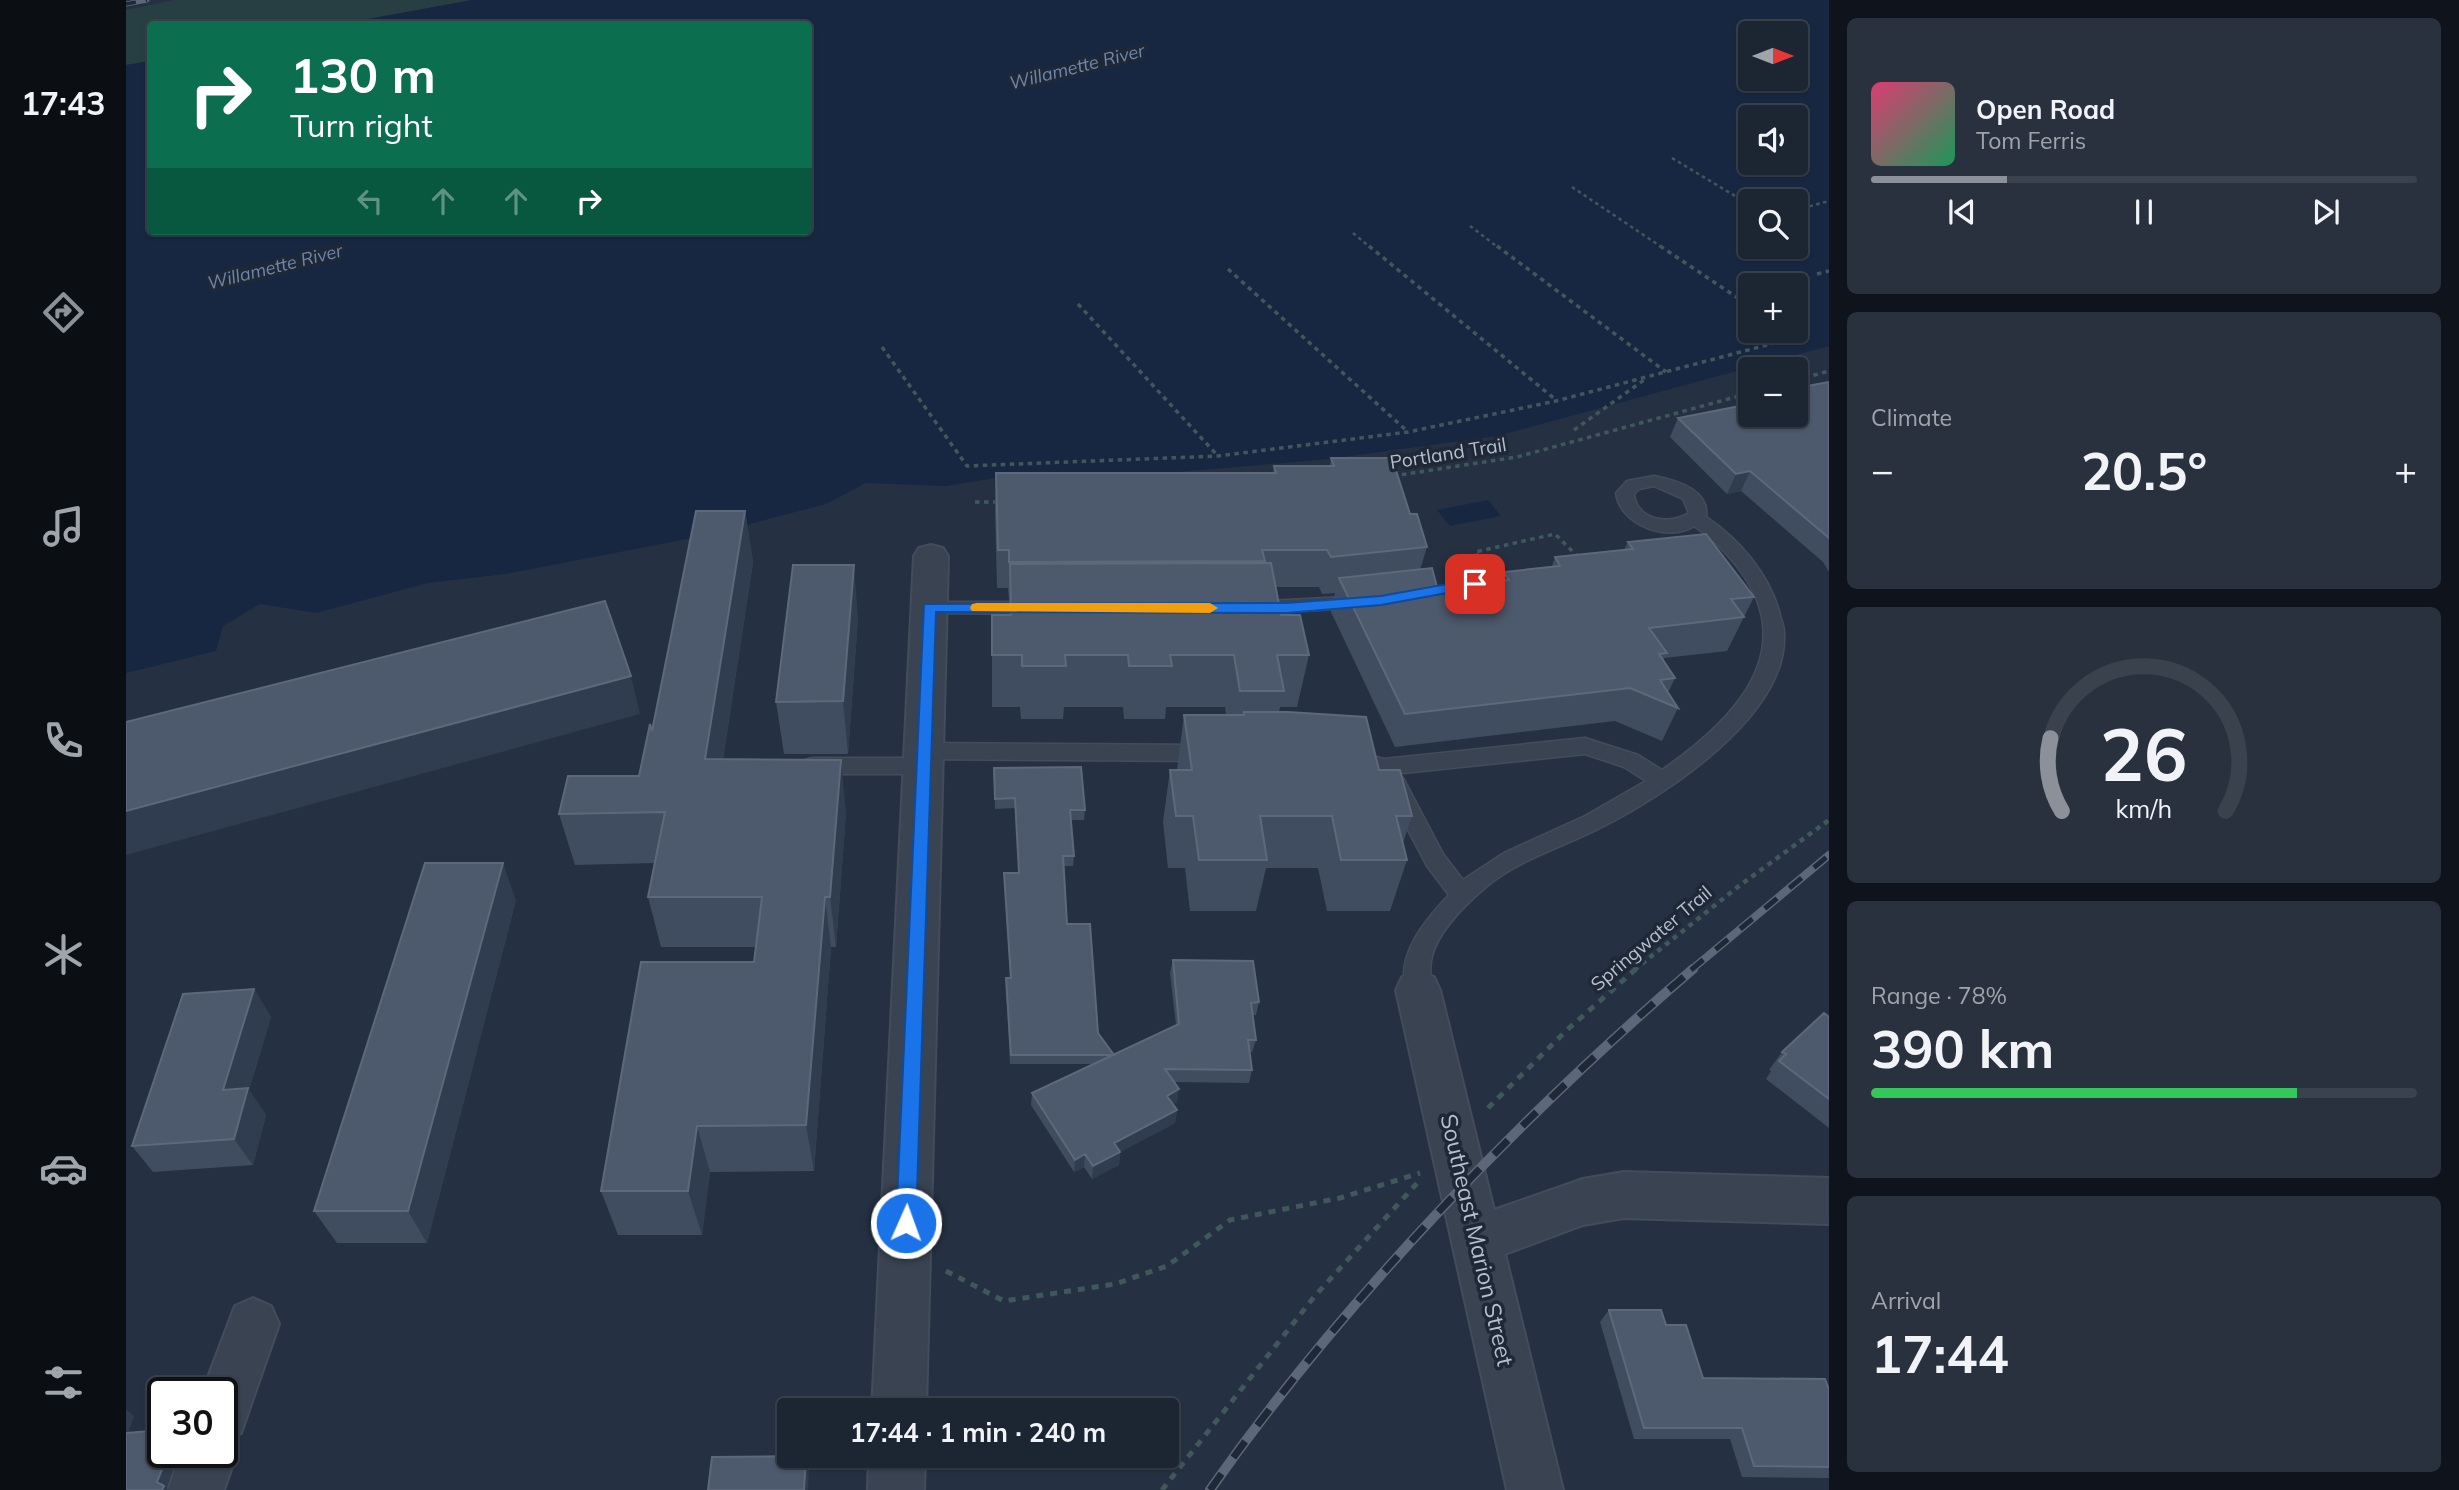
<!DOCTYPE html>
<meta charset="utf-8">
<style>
body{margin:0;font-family:Mulish,sans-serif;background:#29313e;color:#f1f3f6;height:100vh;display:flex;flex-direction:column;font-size:26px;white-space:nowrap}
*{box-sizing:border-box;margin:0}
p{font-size:23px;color:#a0a5ac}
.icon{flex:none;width:38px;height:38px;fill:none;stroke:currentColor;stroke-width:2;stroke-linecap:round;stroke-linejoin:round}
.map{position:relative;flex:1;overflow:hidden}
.panel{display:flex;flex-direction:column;gap:18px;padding:18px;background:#0f141c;width:630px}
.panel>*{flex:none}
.top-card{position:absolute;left:21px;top:21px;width:665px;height:214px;border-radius:7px;box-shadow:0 2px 5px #0004,0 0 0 2px #3a424d;background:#0b6e4f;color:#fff;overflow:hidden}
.needle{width:46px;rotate:90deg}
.fabs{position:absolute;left:1612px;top:21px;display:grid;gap:14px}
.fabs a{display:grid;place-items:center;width:70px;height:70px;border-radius:7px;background:#1c2532;box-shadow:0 2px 5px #0004,0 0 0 2px #3a424d;font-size:35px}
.speed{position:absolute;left:21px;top:1377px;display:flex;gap:14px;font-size:35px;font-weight:700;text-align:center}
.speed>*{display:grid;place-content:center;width:91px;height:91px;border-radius:50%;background:#1c2532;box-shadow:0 2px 5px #0004,0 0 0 2px #3a424d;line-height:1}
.speed .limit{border:4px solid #111;border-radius:10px;background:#fff;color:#111}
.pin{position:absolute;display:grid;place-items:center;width:60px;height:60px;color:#fff;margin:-30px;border-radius:14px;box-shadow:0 4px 10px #0006}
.me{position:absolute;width:77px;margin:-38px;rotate:2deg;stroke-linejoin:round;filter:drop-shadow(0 0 5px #0008)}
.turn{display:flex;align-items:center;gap:24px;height:147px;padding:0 28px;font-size:32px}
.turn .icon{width:91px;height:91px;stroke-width:2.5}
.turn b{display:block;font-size:49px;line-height:60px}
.lanes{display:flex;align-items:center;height:66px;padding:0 28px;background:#0003;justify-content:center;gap:35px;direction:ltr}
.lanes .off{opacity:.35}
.big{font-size:52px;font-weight:700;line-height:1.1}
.panel .card{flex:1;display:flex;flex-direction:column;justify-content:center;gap:10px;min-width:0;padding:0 24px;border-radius:10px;background:#29313e}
.panel .dial{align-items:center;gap:0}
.dial svg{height:182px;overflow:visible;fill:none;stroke:#3a424d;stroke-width:7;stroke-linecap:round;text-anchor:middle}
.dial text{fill:#f1f3f6;stroke:none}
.song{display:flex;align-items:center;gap:21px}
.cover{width:84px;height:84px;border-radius:10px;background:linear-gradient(135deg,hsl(340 70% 55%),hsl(150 70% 35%))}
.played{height:7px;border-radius:4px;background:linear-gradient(90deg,#8c9099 25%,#3a424d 25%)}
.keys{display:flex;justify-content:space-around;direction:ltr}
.heat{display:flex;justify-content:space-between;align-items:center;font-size:38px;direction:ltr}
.charge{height:10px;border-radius:5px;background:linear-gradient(90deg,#34c759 78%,#3a424d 0)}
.trip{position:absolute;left:651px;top:1398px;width:402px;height:70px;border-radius:7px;background:#1c2532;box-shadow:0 2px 5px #0004,0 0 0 2px #3a424d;font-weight:700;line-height:70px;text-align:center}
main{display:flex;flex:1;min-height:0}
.dock{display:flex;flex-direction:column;width:126px;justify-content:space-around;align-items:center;background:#0b0f14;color:#a0a5ac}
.dock .icon{width:49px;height:49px}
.dock .current{color:#8c9099}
.dock b{font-size:32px;color:#f1f3f6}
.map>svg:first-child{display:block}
</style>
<main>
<nav class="dock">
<b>17:43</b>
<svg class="icon current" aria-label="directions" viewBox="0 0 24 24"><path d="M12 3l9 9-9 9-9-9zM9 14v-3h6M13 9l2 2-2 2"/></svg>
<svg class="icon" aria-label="music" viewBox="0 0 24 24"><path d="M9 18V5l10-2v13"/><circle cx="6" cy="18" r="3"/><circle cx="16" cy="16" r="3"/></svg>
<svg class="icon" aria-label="phone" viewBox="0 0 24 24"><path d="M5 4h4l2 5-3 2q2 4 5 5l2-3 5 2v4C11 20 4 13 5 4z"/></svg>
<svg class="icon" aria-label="climate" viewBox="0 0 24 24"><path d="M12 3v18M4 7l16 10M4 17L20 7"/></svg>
<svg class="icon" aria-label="car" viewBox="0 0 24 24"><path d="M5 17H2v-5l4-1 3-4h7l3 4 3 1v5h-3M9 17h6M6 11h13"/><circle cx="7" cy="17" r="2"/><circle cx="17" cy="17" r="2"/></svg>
<svg class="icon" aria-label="filters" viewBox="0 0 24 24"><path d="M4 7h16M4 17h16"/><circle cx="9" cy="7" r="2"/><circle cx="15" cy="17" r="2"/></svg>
</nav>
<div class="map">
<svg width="1703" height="1490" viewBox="0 0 1703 1490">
<rect width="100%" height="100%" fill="#253142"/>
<!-- green -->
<path fill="#273f43" d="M49,0h297l-131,24h-191v37l-24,4v-55z"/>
<!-- water -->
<path fill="#182741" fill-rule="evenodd" d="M346,0h1357v346l-332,90 -167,23 -152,13 -151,1 -81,13 -80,-3 -40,21 -123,32 -198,38 -77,9 -112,30 -56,-9 -37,22 -7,25 -90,22v-608l24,-4v170h658v-207h-467zM1624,33h46v46h-46zM1624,117h46v46h-46zM1624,201h46v46h-46zM1624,285h46v46h-46z
M1362,500l13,16 -51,10 -13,-16z"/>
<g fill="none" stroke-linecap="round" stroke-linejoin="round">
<defs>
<path id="lane" d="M1528,476c21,4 56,13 52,41 33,22 62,56 73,94 1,7 5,14 5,21 6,83 -120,164 -184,196 -37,19 -80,31 -113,58 -20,17 -48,43 -55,70 -4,14 1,28 -5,41l-9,3 -9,-3c-18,-37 16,-77 40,-102l-22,-29 -43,-82 3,-6 8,-2 8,2 40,76 20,26 41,-27 81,-37 61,-35 -22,-14 -39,-13 -201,21 -38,-10 -4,-6 4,-6 7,-2 31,8 201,-21 53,17 24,15c62,-43 136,-110 84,-191 -14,-21 -31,-39 -52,-53 -26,17 -74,-1 -78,-33l11,-12zM1528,486l29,13 6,14c-19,12 -52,8 -55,-19l5,-5z
M1371,572l7,2 2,4 -2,4 -49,13 -7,-2 -2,-4 2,-4z
M1235,596l7,1 3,5 -3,5 -115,7 -7,-1 -3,-5 3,-5 7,-1z
M803,602h107l7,1 3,5 -3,5 -7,1 -114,-1 -3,-5 3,-5z
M798,743l282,2 7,3 4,5 -4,5 -7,3 -281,-2 6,1 3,6 -3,6 -8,2h-110l-8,-2 -3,-6 3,-6 8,-2h109l-5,-2 -4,-5 4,-5z"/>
<path id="street" d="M805,545l12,3 5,8 -22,854h-54l42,-854 5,-8z
M1292,971l16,6 6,13 54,220 89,-31 41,-7 205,6v46l-205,-6 -41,7 -78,29 58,236h-56l-111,-500 6,-13z
M127,1298l18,8 8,18 -38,109 -10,5 6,14 -13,38h-56l13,-38h41v-59h-20l33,-87z
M743,1456h56l-1,34h-56z"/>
</defs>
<!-- lane casing -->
<use href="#lane" stroke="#444c5b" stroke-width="3"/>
<!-- street casing -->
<use href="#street" stroke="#444c5b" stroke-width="4"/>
<!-- path-far3 -->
<path stroke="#41585b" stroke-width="2.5" stroke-dasharray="3.5 3.5" stroke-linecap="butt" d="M1546,158l78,47
M1446,187l91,61
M1670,210l33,-9
M1344,226l29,22
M1227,233l18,15"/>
<!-- path-far2 -->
<path stroke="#41585b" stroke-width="3.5" stroke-dasharray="4.5 4.5" stroke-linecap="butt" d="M1243,246l187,154
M1371,246l169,126
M1534,246l90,60
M1102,269l179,162
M1691,274l12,-3
M952,304l139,151
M756,347l85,119 251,-10 190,-24 148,-31 241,-64 -10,-6
M1670,380l33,-9
M1448,430l70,-50
M1267,476l124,-19 233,-64
M849,502h26
M1353,557l-4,-5 80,-18 23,23"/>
<!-- path-far1 -->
<path stroke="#41585b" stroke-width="4.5" stroke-dasharray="5 5" stroke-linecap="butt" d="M1508,970l105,-84 90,-66"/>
<!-- path -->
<path stroke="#41585b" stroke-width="5" stroke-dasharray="7 7" stroke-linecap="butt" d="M1362,1108l79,-78 69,-61
M820,1271l58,30 111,-17 52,-18 63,-46 110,-22 80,-25
M1036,1490l152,-193 105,-116"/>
<!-- lane -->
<use href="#lane" fill="#3a4352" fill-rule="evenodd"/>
<!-- street -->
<use href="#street" fill="#3a4352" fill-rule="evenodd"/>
<defs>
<path id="rail-far2" d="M0,4l21,-4"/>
<path id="rail-far1" d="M1565,970l138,-115"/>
<path id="rail" d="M1084,1490c133,-189 308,-371 483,-521"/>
</defs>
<!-- rail-far2 casing -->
<use href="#rail-far2" stroke="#5c6779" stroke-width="5"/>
<!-- rail-far1 casing -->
<use href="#rail-far1" stroke="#5c6779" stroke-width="8"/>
<!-- rail casing -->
<use href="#rail" stroke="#5c6779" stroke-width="10"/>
<!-- rail-far2 -->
<use href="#rail-far2" stroke="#1e2837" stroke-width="3.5" stroke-dasharray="10" stroke-linecap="butt"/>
<!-- rail-far1 -->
<use href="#rail-far1" stroke="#1e2837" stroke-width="5" stroke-dasharray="16" stroke-linecap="butt"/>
<!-- rail -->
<use href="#rail" stroke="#1e2837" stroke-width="7" stroke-dasharray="20" stroke-linecap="butt"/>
</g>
<!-- wall -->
<path fill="#404d60" d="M1703,382v190l-6,-10 -82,-71 -14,3 -57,-57 8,-19 72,-3z
M1205,458l79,56 17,33 -7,23 17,17 64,-7 3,-8 48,-6 3,-9 69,-7 4,-8 126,55 -27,54 -63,7 -1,2 12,18 -7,15 10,15 -16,33 -47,-20 -220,26 -64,-135 4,-19 -13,1 -3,-7h-43l5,28 28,40 -12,52h-17l-1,5 100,58 33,46 -9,27 4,17 -17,51h-63l-9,-43h-52l-10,43h-66l-5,-43h-17l-5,-46 7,-52h7l7,-55h42l-1,-8h-59l-1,12h-41l-1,-12h-59l-1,12h-42l-1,-12h-28v-92h17v-15l-1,-12h-11l-2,-78 1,-37h277l1,-7h56z
M619,511l8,51 -30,197 123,53 -10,135h-5l-17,224 -104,1 -8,63h-84l-17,-44 153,-229 2,-15h-95l-13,-50 6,-34 -79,2 -16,-51 80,-38 13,-45z
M732,618l-10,136h-64l-8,-52z
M868,768l91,42 -1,10h-13l3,36 -1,10h-10l4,58 31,109 16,21 62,-29 -6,-52 3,-13 86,42 -3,13h-3l3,25 -4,12h-2l2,18 -3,13 -75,-1 3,20 -4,2 4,6 -2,13 -55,29 -1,13 -27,14 -8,-12 -10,5 -43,-67 1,-12 62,-29h-84l-4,-77v-9h4l-6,-105h15l-4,-65 -20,1z
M390,900l-89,343h-90l-23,-32z
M128,989l17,28 -22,73 17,25 -13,50 -100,7 -21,-26z
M1703,1017v111l-63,-49 5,-8 -2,-1 13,-18z
M1483,1310l94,68 126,12v88l-87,-1 -12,-38h-96l-34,-117z"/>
<!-- shaded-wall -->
<path fill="#303c4f" d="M1624,471l-9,20 -14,3 9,-20z
M619,511l8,51 -38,248 -10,-51z
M728,565l4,53 -10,136 -5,-53z
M505,676l9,38 -514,141v-44z
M715,760l5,52 -10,135 -6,-50z
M377,863l13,37 -89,343 -19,-32z
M699,897l6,50 -17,224 -8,-46z
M128,989l17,28 -22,73 17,25 -13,50 -19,-26 -11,-49z
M1053,1089l-2,13 -12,7 2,-13z
M1051,1110l-2,13 -62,33 1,-13z
M571,1126l13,46 -8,63 -14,-44z
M994,1152l-1,13 -27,14 1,-13z
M959,1154l-1,13 -10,5 1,-12z
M0,1409l8,7 -8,24z
M43,1452h11l-14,36 3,2h-7l-5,-8z
M680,1456l3,14 -1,20h-4z"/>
<!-- building -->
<path fill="#4d596c" stroke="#5d697b" stroke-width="2" d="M1703,382v156l-79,-67 -14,3 -58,-56 72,-14v11h46v-27z
M1205,458h61l18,56h7l10,33 -96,10 -4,-7h-65l3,11 -256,1v-12h-11l-2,-77h280l-2,-7h60z
M570,511h49l-40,248 136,1 -11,137h-5l-19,228 -109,1 -9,65h-87l40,-229h113l8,-65h-114l17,-85 -106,2 9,-38h71l11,-52 2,7z
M1580,534l48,63 -23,2 13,18 -95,11 18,25 -8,1 16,24 -15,2 18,28 -48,-20 -225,26 -66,-136 93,-10 5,19 72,-7 -5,-8 56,-6 -5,-9 78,-8 -5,-7z
M1145,563l10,52h19l9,40h-32l7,36h-44l-6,-36h-64l2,11h-43l-1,-11h-63l1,11h-44v-11h-30v-40h19l-1,-51z
M667,565h61l-11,136 -67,1z
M479,601l26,75 -505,135v-89z
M1118,712h44l78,5 13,53h21l12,46h-16l11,44h-66l-9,-44h-72l7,44h-68l-6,-44h-17l-6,-46h22l-8,-55h60z
M955,767l4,43h-15l4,46h-11l4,68h23l8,109 16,22h-103l-5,-77h5l-7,-105h15l-4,-75 -20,1 -1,-31z
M299,863h78l-95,348h-94z
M1047,960l80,1 6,41 -8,1 5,37h-8l4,30 -87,-1 14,20 -12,7 10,14 -63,33 6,9 -27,14 -8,-12 -10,6 -43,-67 147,-69z
M128,989l-31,101 25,-2 -14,51 -102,7 51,-152z
M1698,1013l5,4v82l-50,-38 7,-7 -4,-2z
M1483,1310h52l5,15h20l17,53 122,1 4,11v77l-75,-1 -12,-38h-98z
M37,1430v22h6l-12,30 7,4 -2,4h-36v-57z
M680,1456l-2,34h-96l4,-33z"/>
<!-- route -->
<path fill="#1a73e8" stroke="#114b97" stroke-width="2" d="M1349,579l8,5 -3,3 -99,18 -94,8 -351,-1 -20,611 -3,7 -7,3 -7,-3 -3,-7 28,-619 363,-1 94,-7z"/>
<!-- slow -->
<path fill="#f59e0b" d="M851,603h233l8,5 -8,5 -238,-2 -2,-3 2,-4z"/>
<g text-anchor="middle" stroke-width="7" stroke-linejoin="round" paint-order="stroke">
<!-- far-water labels -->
<g font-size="18" font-style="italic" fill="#6f87ab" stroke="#1e2837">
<text transform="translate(951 67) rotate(-14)" y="6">Willamette River</text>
<text transform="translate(149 267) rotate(-14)" y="6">Willamette River</text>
</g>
<!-- street labels -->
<g font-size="19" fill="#b7becc" stroke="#1e2837">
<text transform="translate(1322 453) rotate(-9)" y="7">Portland Trail</text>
<text transform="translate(1525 938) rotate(-40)" y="7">Springwater Trail</text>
</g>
<!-- near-street labels -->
<g font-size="23" fill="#b7becc" stroke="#1e2837">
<text transform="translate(1351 1240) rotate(77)" y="8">Southeast Marion Street</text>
</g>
</g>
</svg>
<div class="fabs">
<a><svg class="needle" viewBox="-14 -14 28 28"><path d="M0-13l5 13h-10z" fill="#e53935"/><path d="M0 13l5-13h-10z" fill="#a0a5ac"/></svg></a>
<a><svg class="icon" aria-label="sound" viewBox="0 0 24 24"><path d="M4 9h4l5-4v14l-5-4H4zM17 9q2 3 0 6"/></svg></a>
<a><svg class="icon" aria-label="search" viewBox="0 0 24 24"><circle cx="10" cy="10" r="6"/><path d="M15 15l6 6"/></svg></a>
<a>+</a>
<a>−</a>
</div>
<div class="speed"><div class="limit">30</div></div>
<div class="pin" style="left:1349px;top:584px;background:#d93025"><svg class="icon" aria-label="arrive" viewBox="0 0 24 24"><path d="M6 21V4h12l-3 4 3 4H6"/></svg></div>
<svg class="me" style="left:780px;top:1223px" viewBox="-20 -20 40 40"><circle r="17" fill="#1a73e8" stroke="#fff" stroke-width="3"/><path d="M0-11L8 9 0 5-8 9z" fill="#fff"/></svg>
<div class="trip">17:44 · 1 min · 240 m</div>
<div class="top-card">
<div class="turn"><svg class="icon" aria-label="right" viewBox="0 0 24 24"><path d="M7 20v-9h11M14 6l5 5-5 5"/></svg><div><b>130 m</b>Turn right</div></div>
<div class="lanes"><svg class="icon off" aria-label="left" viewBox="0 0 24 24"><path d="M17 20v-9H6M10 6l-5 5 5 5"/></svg><svg class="icon off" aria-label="ahead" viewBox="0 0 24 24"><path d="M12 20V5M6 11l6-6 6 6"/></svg><svg class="icon off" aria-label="ahead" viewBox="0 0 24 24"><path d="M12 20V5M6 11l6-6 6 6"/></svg><svg class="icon" aria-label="right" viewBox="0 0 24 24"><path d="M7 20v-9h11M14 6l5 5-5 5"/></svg></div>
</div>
</div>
<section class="panel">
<div class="card">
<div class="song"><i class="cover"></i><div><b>Open Road</b><p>Tom Ferris</p></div></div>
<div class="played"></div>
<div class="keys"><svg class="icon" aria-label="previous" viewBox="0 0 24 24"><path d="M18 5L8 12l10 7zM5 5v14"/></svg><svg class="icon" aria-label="pause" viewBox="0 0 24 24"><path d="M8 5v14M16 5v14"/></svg><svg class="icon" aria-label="next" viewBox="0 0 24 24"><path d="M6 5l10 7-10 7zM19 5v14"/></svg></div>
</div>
<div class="card"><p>Climate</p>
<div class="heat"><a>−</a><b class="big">20.5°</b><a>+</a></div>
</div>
<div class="card dial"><svg viewBox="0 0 100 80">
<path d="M14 69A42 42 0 1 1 86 69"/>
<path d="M14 69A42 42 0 0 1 9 37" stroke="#8c9099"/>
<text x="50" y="56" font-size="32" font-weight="700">26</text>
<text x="50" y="72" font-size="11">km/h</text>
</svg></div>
<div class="card"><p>Range · 78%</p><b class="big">390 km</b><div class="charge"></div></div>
<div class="card"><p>Arrival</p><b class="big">17:44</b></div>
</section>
</main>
